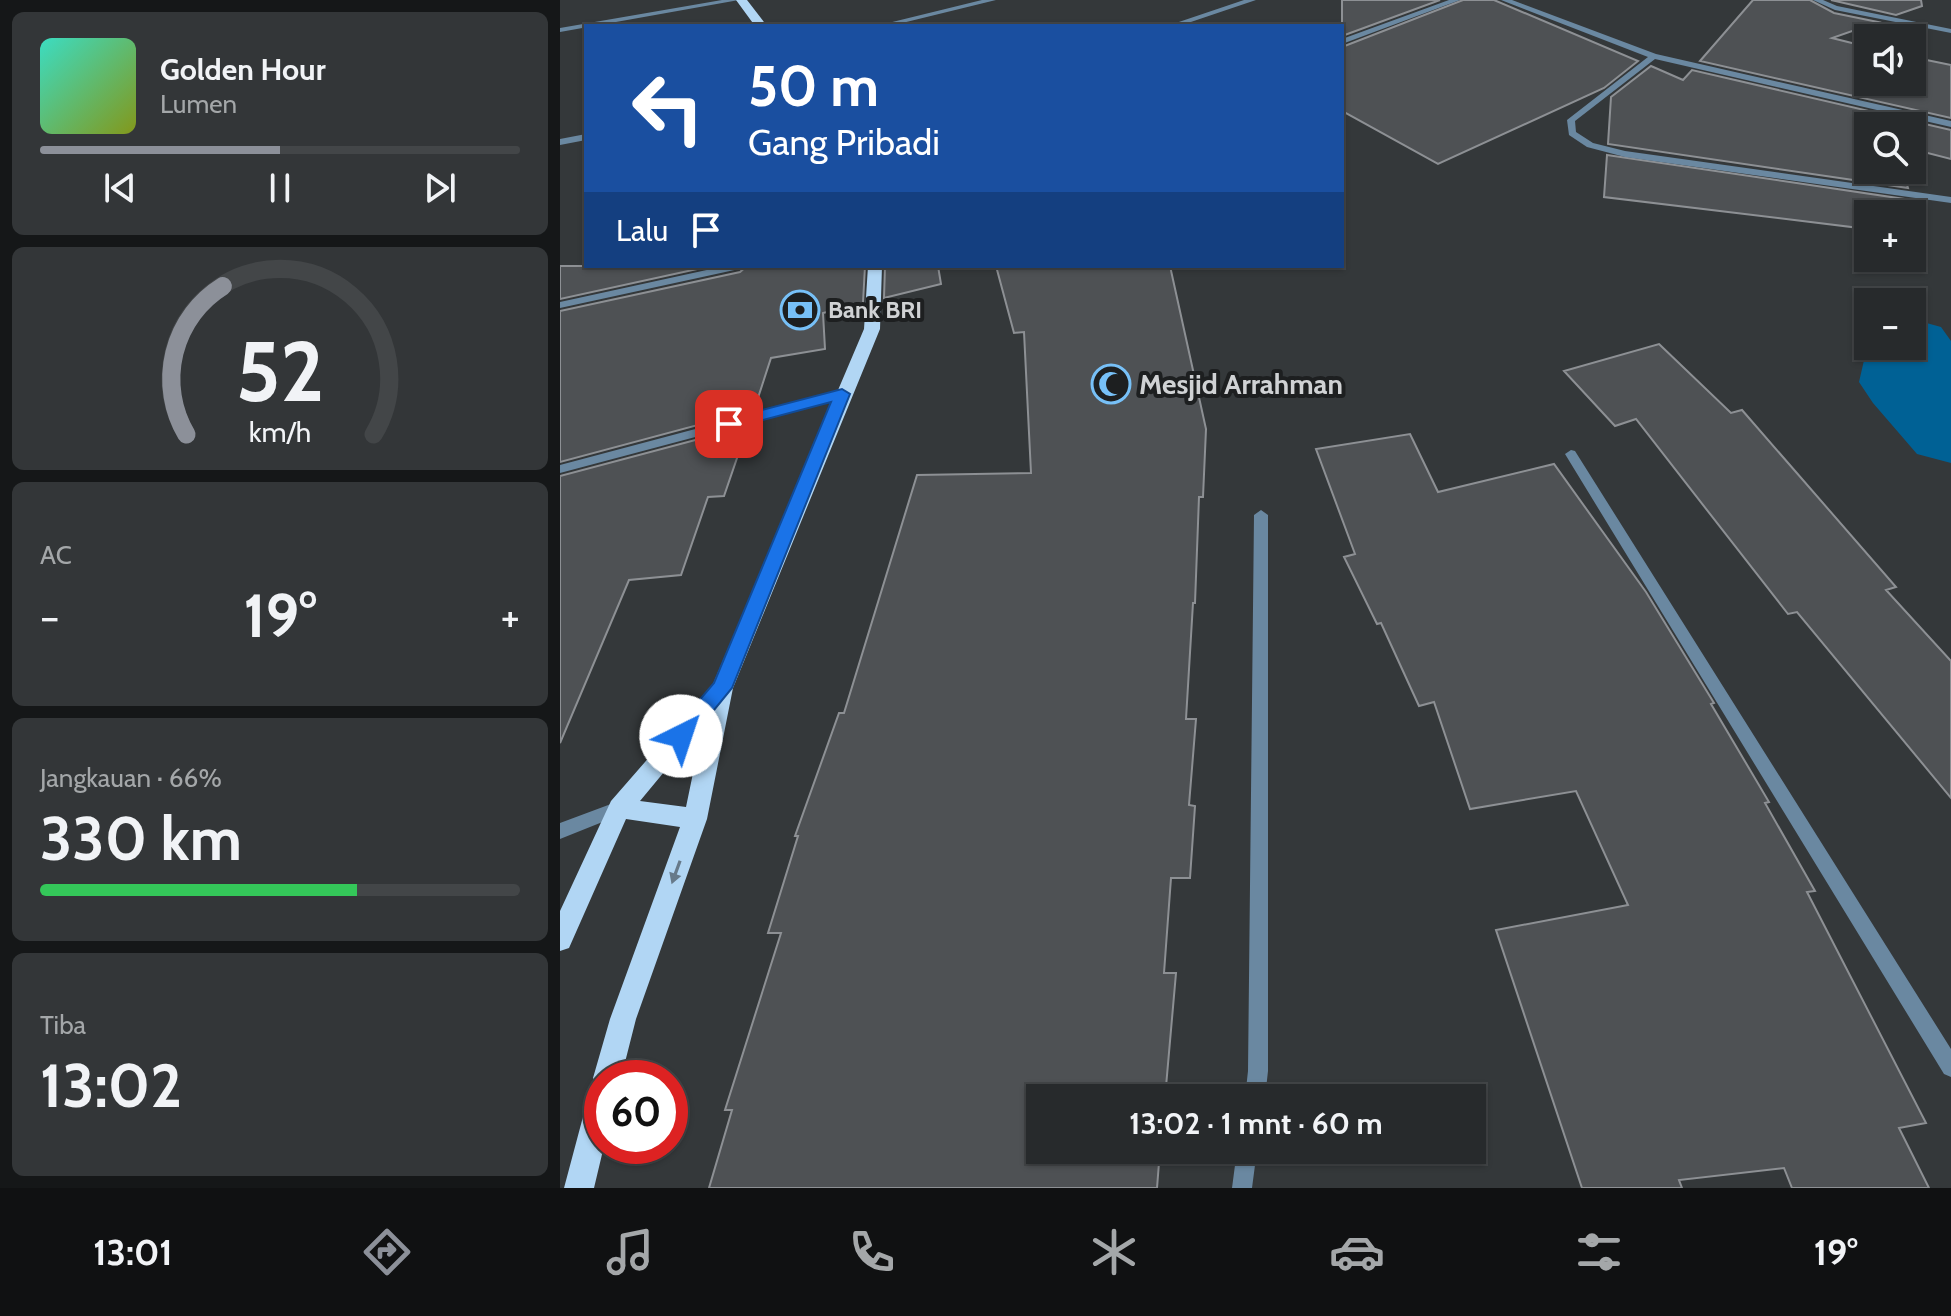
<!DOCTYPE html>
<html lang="id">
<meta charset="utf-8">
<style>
body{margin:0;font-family:Cabin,sans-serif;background:#333638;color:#f1f3f6;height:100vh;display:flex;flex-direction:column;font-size:30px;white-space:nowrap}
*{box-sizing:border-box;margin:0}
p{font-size:26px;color:#a4a7a9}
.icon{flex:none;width:44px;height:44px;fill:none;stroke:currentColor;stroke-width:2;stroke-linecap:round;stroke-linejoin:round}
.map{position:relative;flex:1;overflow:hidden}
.side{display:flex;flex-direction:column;gap:12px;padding:12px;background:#151718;width:560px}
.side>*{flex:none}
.top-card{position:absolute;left:24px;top:24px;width:760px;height:244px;border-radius:0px;box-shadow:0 2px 6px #0004,0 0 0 2px #434648;background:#1a4fa0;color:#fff;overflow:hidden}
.controls{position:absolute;left:1294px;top:24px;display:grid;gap:16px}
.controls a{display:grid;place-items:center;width:72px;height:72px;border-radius:0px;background:#272a2c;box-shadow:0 2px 6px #0004,0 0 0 2px #434648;font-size:40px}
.speed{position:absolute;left:24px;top:1060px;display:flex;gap:16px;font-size:40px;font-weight:700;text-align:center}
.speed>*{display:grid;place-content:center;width:104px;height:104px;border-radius:50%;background:#272a2c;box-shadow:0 2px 6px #0004,0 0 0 2px #434648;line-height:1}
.speed .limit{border:12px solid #d22;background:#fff;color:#111}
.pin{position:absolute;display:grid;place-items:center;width:68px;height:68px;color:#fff;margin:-34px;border-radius:16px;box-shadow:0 4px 12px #0006}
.me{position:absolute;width:88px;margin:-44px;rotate:41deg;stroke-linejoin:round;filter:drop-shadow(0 0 6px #0008)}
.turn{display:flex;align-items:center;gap:28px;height:168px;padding:0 32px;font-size:36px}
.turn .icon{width:104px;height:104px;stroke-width:2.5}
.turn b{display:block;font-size:56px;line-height:68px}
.then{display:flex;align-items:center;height:76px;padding:0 32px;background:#0003;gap:16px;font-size:30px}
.big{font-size:60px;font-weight:800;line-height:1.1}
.side .widget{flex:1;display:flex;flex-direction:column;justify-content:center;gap:12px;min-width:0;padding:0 28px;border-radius:12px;background:#333638}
.side .dial{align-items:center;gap:0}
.dial svg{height:208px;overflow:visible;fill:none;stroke:#434648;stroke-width:7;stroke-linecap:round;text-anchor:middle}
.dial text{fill:#f1f3f6;stroke:none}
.song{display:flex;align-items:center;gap:24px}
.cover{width:96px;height:96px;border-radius:12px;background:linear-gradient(135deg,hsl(170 70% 55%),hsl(70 70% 35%))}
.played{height:8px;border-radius:4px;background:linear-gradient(90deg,#8c9099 50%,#434648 50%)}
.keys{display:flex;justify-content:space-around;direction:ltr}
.heat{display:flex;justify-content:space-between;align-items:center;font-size:44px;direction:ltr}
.charge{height:12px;border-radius:6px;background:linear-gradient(90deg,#34c759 66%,#434648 0)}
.trip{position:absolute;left:466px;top:1084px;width:460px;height:80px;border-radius:0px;background:#272a2c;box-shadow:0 2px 6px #0004,0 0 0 2px #434648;font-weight:800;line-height:80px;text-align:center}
.tabs{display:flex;height:128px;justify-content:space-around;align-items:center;background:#101112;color:#a4a7a9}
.tabs .icon{width:56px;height:56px}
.tabs .on{color:#8c9099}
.tabs b{font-size:36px;color:#f1f3f6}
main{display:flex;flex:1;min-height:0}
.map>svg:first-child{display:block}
</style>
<main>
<section class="side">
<div class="widget">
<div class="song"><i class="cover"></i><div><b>Golden Hour</b><p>Lumen</p></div></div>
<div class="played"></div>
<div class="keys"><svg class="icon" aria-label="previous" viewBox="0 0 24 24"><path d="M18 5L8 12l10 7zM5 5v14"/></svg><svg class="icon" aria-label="pause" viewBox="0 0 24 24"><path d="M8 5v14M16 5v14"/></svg><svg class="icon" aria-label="next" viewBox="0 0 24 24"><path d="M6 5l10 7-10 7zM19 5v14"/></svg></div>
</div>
<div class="widget dial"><svg viewBox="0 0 100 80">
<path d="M14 69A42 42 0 1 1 86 69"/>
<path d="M14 69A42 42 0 0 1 28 12" stroke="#8c9099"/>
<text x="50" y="56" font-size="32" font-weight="700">52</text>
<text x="50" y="72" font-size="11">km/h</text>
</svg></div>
<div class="widget"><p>AC</p>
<div class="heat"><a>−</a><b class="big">19°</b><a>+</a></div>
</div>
<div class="widget"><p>Jangkauan · 66%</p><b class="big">330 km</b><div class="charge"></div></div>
<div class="widget"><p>Tiba</p><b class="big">13:02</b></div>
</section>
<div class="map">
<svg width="1391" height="1188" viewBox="0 0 1391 1188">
<rect width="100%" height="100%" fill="#34383a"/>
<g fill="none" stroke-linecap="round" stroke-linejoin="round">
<!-- river -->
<path fill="#006195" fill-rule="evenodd" d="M1352,319l29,8 10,14v122l-34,-9 -44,-51 -14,-21 9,-39v3h44z"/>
</g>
<!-- building -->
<path fill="#4e5154" stroke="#8d9094" stroke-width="2" d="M782,0h98l-98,36z
M903,0h31l144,61 -34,27 -166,76 -96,-53v-64z
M1193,0h57l24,13 44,9 -46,16 36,9v35h44v-25l39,8v53l-251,-57z
M1271,0h90l1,6 -26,9z
M1091,66l32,14 9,-10 259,60v29l-39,-10v-23h-44v44h35l5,18 -300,-44 3,-47z
M1047,155l304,45 10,35 -9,-1v-20h-44v15l-264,-32z
M0,266h151l-151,33z
M187,266h118l-2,37 -40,10 2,36 -54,9 -17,52 -194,52v-151l180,-39z
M325,266h53l3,18 -57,14z
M436,266h174l36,163 -3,68h-4l-4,106h-2l-7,116h10l-7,86 6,1 -5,72h-19l-7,95h12l-11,125h-125v52h120l-3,38h-448l23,-78h-7l56,-177h-13l30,-97h-3l44,-123h5l73,-238 114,-2 -7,-141 -10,1z
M1099,344l72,69 11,-3 154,177 -10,3 65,71v137l-154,-186 -9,2 -152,-195 -21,7 -51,-55z
M188,426l-24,70 -16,1 -27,78 -52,5 -69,163v-267z
M850,434l28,58 116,-28 92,128 68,111 -3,1 58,98 -4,1 50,88 -8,1 119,231 -27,5 30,60h-137l-8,-20 -105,12 3,8h-100l-86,-258 132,-25 -52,-114 -106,18 -36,-107 -15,4 -38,-83 -4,1 -33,-67 11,-3 -39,-105z"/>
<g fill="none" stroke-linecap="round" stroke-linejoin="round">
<!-- minor -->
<path fill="#6a88a1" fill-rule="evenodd" d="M162,0h17l-179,32v-4z
M422,0h14l-106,26h-14z
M684,0h12l-77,26h-12z
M889,0h11l-118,44v-5z
M941,0h11l144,54 295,67v6l-296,-68 -80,62 1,11 17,11 32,8 326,46v6l-326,-46 -38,-10 -18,-12 -2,-15 81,-63z
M1253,0h10l14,6 114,23v4l-116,-23z
M26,134v6l-26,5v-6z
M165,266h19l-5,3 -179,39v-6z
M282,390l4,1v6l-286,76v-8z
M1011,450l4,1 376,598v28l-7,-3 -379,-620z
M701,510l7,5v556l-3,27h-20l3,-27 6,-556z
M59,801l6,2 2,5 -2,5 -65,26v-16z
M677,1150h20l-5,38h-20z"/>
<!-- major -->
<path fill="#b1d6f4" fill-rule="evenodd" d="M176,0h11l20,26h-12z
M308,266h14l-2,63 -147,359 -26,131 -71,200 -15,59h-19l2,68 -10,42h-30l24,-90 4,-10 5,-2 -4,-8 17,-59 70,-192 -54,-8 -57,129 -9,3v-40l51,-110 102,-117 151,-355zM143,725l-17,82 -46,-6z"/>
</g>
<!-- one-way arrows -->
<defs><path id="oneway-solid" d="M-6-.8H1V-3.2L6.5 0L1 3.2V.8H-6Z" transform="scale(2)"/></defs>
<use fill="#677a8a" href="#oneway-solid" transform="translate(116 872) rotate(110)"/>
<!-- route -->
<path fill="#1a73e8" stroke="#114b97" stroke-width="2" d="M282,389l8,5 -118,294 -44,54 -7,3 -7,-3 -3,-6 3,-6 40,-47 117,-281 -102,27 -7,-5 2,-4z"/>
<!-- icons -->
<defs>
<symbol id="bank-ring" viewBox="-11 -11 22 22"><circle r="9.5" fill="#1d1f20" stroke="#77c0f7" stroke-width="1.5"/><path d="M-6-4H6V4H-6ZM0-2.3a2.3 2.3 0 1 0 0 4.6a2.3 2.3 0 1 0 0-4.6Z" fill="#77c0f7"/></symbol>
<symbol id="mosque-ring" viewBox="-11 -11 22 22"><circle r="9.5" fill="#1d1f20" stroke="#77c0f7" stroke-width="1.5"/><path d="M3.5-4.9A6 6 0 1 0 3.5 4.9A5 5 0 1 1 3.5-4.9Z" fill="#77c0f7"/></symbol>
</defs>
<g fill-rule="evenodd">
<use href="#bank-ring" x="218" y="288" width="44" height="44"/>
<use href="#mosque-ring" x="529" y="362" width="44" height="44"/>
</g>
<g text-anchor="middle" stroke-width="8" stroke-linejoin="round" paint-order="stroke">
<!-- far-poi labels -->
<g font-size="24" font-weight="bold" fill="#d0d2d4" stroke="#1d1f20" text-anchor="start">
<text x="268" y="318">Bank BRI</text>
</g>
<!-- poi labels -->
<g font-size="28" font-weight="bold" fill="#d0d2d4" stroke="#1d1f20" text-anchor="start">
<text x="579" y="394">Mesjid Arrahman</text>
</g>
</g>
</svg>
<div class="controls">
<a><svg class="icon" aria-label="sound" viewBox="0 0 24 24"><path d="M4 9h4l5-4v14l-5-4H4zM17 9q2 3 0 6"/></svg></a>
<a><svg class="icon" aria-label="search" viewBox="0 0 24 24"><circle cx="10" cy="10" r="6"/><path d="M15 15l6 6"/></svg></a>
<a>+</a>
<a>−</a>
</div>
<div class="speed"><div class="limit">60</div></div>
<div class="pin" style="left:169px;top:424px;background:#d93025"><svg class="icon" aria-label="arrive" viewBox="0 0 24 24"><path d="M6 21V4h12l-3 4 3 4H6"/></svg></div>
<svg class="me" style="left:121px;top:736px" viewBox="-20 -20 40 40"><circle r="19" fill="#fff"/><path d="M0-13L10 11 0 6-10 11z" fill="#1a73e8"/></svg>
<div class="trip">13:02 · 1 mnt · 60 m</div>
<div class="top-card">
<div class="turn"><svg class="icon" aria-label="left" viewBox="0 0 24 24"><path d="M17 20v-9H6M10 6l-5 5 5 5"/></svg><div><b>50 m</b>Gang Pribadi</div></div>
<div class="then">Lalu<svg class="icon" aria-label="arrive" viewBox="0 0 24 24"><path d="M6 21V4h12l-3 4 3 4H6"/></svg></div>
</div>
</div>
</main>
<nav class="tabs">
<b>13:01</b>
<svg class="icon on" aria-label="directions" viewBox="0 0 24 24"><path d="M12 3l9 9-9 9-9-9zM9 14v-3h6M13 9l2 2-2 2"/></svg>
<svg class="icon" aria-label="music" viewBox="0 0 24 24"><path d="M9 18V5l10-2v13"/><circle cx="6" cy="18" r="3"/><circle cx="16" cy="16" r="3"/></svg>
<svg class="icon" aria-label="phone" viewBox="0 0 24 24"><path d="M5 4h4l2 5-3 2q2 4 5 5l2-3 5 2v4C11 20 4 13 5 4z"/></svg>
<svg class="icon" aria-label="climate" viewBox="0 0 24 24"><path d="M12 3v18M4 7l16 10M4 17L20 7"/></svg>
<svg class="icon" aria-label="car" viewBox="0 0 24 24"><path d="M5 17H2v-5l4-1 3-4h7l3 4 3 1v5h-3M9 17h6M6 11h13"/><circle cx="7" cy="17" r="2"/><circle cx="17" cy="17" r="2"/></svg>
<svg class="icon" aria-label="filters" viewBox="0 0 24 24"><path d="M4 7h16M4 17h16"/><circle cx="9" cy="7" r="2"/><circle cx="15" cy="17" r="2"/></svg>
<b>19°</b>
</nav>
